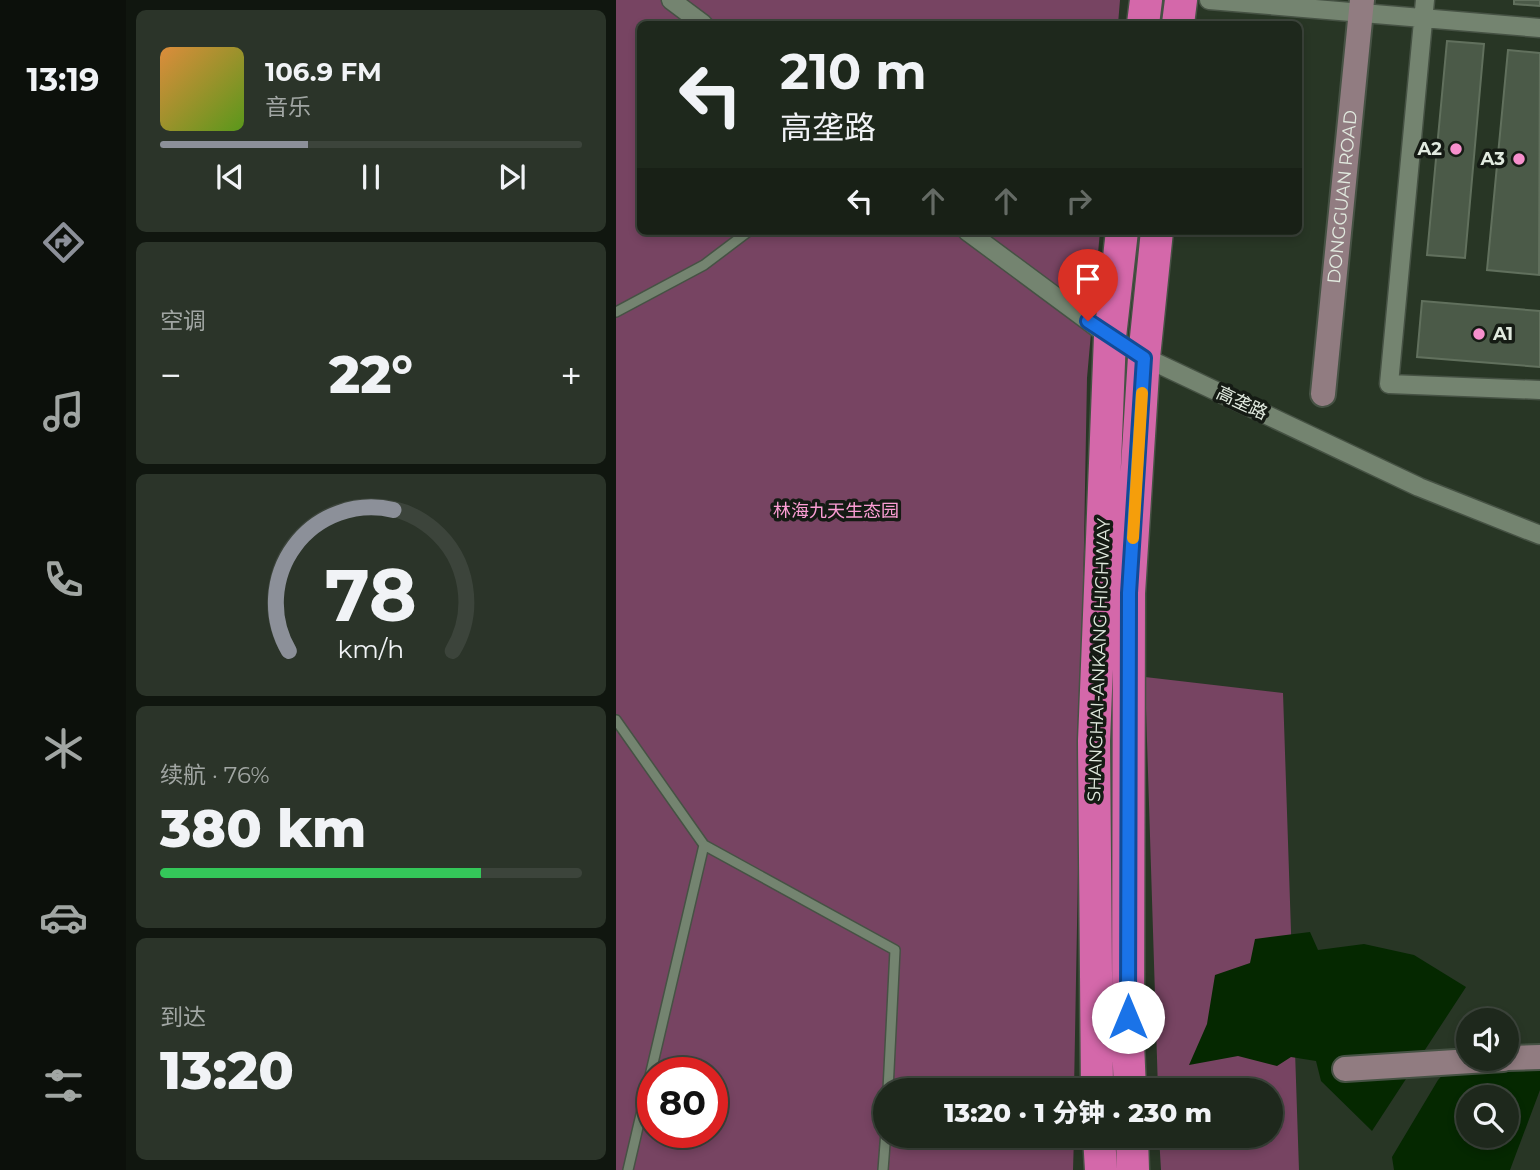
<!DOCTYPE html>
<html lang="zh">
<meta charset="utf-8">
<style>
body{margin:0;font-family:Montserrat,"Noto Sans SC",sans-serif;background:#2b3429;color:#f1f3f6;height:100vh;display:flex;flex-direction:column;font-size:26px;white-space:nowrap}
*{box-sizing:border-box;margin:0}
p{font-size:23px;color:#a1a6a3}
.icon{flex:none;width:38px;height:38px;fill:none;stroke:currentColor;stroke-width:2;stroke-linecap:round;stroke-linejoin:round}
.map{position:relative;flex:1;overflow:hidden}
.side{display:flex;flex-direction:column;gap:10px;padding:10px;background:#10160f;width:490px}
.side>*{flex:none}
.hud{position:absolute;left:21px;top:21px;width:665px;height:214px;border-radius:10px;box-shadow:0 4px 10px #0003,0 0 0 2px #3c443b;background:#1e281c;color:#f1f3f6;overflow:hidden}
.buttons{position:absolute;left:840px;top:1008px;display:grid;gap:14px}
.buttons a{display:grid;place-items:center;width:63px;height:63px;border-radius:50%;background:#1e281c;box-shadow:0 4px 10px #0003,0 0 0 2px #3c443b;font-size:35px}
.speed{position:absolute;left:21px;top:1057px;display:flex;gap:14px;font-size:35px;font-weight:700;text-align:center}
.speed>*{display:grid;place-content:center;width:91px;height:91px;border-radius:50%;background:#1e281c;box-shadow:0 4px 10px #0003,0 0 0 2px #3c443b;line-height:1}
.speed .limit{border:10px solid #d22;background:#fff;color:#111}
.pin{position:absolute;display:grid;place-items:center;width:60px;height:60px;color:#fff;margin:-72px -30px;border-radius:50% 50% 50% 0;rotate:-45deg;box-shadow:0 0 7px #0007}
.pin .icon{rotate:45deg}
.me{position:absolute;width:77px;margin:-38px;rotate:0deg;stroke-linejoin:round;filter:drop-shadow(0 0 5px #0008)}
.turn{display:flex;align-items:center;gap:24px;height:147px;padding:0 28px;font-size:32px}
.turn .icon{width:91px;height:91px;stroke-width:2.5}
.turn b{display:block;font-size:49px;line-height:60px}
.lanes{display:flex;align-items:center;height:66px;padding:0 28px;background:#0003;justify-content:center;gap:35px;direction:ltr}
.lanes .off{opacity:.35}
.big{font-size:52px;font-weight:800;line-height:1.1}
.side .tile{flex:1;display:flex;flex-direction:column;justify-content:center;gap:10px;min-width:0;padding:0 24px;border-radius:10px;background:#2b3429}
.side .dial{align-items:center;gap:0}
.dial svg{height:182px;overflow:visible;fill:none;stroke:#3c443b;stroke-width:7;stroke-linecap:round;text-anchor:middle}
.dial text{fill:#f1f3f6;stroke:none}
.song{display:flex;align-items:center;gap:21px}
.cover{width:84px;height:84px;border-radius:10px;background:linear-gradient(135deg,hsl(30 70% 55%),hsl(90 70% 35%))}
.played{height:7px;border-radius:4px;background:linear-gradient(90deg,#8c9099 35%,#3c443b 35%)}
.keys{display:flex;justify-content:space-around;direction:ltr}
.heat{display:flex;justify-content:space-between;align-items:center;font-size:38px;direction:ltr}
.charge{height:10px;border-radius:5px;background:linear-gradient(90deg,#34c759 76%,#3c443b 0)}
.trip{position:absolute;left:257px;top:1078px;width:410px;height:70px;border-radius:35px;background:#1e281c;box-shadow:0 4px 10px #0003,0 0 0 2px #3c443b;font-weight:800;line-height:70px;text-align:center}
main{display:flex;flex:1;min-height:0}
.tab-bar{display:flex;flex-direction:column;width:126px;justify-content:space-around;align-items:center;background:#0c100b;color:#a1a6a3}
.tab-bar .icon{width:49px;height:49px}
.tab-bar .on{color:#8c9099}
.tab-bar b{font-size:32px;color:#f1f3f6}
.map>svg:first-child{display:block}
</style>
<main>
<nav class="tab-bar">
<b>13:19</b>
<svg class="icon on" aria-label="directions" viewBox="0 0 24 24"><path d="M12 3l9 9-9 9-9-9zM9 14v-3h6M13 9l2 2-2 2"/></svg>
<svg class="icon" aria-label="music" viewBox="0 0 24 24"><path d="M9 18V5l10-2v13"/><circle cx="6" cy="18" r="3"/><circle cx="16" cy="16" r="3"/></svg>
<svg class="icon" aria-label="phone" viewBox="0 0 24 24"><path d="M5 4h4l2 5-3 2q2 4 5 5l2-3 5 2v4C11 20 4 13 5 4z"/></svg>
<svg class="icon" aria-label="climate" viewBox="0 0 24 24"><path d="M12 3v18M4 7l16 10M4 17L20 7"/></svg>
<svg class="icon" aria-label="car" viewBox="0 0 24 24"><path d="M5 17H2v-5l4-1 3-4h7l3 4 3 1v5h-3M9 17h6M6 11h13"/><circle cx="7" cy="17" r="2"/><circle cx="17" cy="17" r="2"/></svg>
<svg class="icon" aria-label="filters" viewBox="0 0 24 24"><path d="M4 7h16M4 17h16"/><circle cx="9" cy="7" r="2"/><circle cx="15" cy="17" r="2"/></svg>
</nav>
<section class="side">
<div class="tile">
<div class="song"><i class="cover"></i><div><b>106.9 FM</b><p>音乐</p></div></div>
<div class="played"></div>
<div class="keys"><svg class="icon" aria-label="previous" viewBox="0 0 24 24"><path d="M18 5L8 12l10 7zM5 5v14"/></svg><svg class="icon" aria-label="pause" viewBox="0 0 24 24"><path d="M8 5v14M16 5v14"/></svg><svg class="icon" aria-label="next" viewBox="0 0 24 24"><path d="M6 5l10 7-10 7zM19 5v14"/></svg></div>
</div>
<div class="tile"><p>空调</p>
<div class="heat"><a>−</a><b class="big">22°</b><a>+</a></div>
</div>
<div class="tile dial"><svg viewBox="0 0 100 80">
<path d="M14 69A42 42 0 1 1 86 69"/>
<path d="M14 69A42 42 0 0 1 60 7" stroke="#8c9099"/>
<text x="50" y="56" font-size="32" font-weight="700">78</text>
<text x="50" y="72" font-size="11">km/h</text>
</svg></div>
<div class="tile"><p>续航 · 76%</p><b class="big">380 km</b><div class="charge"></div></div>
<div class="tile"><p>到达</p><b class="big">13:20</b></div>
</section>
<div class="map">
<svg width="924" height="1170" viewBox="0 0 924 1170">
<rect width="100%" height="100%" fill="#283625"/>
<!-- green -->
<path fill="#774462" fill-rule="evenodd" d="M0,0h504l-2,24h-478v207h460l-13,147 -13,712h-188v46h188l-1,34h-457zM37,1073h59v59h-59z
M529,677l138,16 16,477h-138l-2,-34h111v-46h-112z"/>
<!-- water -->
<path fill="#052800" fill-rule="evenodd" d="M694,932l8,18 46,-6 50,11 52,32 -94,144 -51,-50 -5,-20 -25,-4 -14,9 -39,-10 -49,9 18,-41 8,-49 35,-12 5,-24z
M891,1043l33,13v34l-30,80h-116l-2,-13 46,-77 30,-33v12h39zM852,1097h39v39h-39z"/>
<!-- building -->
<path fill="#4b5a48" stroke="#61705d" stroke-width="2" d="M898,0h26v6l-26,-2z
M831,41l37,3 -19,214 -38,-3z
M892,50l32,3 -1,222 -52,-5z
M806,301l118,10v56l-123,-10z"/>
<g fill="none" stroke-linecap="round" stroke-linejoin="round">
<defs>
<path id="lane" d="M0,312l88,-47 45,-34
M0,720l88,125 191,105 -7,140
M12,1170l76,-325
M267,1170l3,-39"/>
<path id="street" d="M55,0l32,24
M593,0l331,28
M809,0l-36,384 151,6
M351,231l143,106 34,20 275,130 121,48"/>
<g id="secondary">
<path id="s1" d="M707,394l39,-394"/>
<path d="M891,1058l33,-1"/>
<path d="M729,1069l158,-10"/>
</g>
<path id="highway" d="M527,24l3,-24
M562,24l3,-24
M481,1090l-3,-349 16,-404 12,-106
M514,1090l-2,-47 1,-450 15,-236 13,-126
M483,1136l2,34
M516,1136l1,34"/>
</defs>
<!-- lane casing -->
<use href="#lane" stroke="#465244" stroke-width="12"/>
<!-- street casing -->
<use href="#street" stroke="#465244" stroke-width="21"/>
<!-- secondary casing -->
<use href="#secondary" stroke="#465244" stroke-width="28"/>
<!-- highway casing -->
<use href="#highway" stroke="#465244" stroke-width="35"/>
<!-- lane -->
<use href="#lane" stroke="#748470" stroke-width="9"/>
<!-- street -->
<use href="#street" stroke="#748470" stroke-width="18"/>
<!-- secondary -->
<use href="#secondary" stroke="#917c81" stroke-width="24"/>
<!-- highway -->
<use href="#highway" stroke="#d468aa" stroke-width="32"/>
</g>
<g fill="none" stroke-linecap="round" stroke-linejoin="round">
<defs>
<path id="route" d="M472,321l56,37 -15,235 -1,424"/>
</defs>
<!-- route casing -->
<use href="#route" stroke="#114b97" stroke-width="18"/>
<!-- route -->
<use href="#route" stroke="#1a73e8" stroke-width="12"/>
<!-- slow -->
<path stroke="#f59e0b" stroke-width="12" d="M517,538l9,-145"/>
</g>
<!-- markers -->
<g fill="#f790cd" stroke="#151b14" stroke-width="2.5">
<circle cx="840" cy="149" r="7"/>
<circle cx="903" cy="159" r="7"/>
<circle cx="863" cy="334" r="7"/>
</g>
<g text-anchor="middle" stroke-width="7" stroke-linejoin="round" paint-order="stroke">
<!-- poi labels -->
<g font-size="18" font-weight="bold" fill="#e1eadf" stroke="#151b14" text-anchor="end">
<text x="826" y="155">A2</text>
<text x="889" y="165">A3</text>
<text x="877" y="340" text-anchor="start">A1</text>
</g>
<!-- street labels -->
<g font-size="18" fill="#e1eadf" stroke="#151b14">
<text dy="6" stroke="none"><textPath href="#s1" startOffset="198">DONGGUAN ROAD</textPath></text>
<text transform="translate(626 403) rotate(25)" y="6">高垄路</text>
<text transform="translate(483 660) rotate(-88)" y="6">SHANGHAI-ANKANG HIGHWAY</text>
</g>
<!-- park labels -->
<g font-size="18" fill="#fb9ed4" stroke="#151b14">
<text x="220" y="517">林海九天生态园</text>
</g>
</g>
</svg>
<div class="buttons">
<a><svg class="icon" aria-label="sound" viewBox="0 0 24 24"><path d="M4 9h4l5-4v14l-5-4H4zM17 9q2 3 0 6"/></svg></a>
<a><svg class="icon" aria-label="search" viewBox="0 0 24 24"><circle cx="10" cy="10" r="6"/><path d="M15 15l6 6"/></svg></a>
</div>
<div class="speed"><div class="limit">80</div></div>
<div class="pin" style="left:472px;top:321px;background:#d93025"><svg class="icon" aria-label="arrive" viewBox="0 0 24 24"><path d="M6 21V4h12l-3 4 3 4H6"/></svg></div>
<svg class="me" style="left:512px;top:1017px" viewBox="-20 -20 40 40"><circle r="19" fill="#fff"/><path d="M0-13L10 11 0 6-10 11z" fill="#1a73e8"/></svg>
<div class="trip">13:20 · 1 分钟 · 230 m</div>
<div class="hud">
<div class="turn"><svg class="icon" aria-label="left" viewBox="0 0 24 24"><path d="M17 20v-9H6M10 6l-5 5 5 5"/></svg><div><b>210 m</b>高垄路</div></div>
<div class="lanes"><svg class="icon" aria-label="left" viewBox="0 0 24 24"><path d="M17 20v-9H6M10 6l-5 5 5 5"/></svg><svg class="icon off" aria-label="ahead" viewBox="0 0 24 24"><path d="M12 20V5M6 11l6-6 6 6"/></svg><svg class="icon off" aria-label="ahead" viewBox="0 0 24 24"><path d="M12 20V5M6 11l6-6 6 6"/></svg><svg class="icon off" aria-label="right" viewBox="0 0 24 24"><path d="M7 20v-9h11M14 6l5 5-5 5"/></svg></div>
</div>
</div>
</main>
